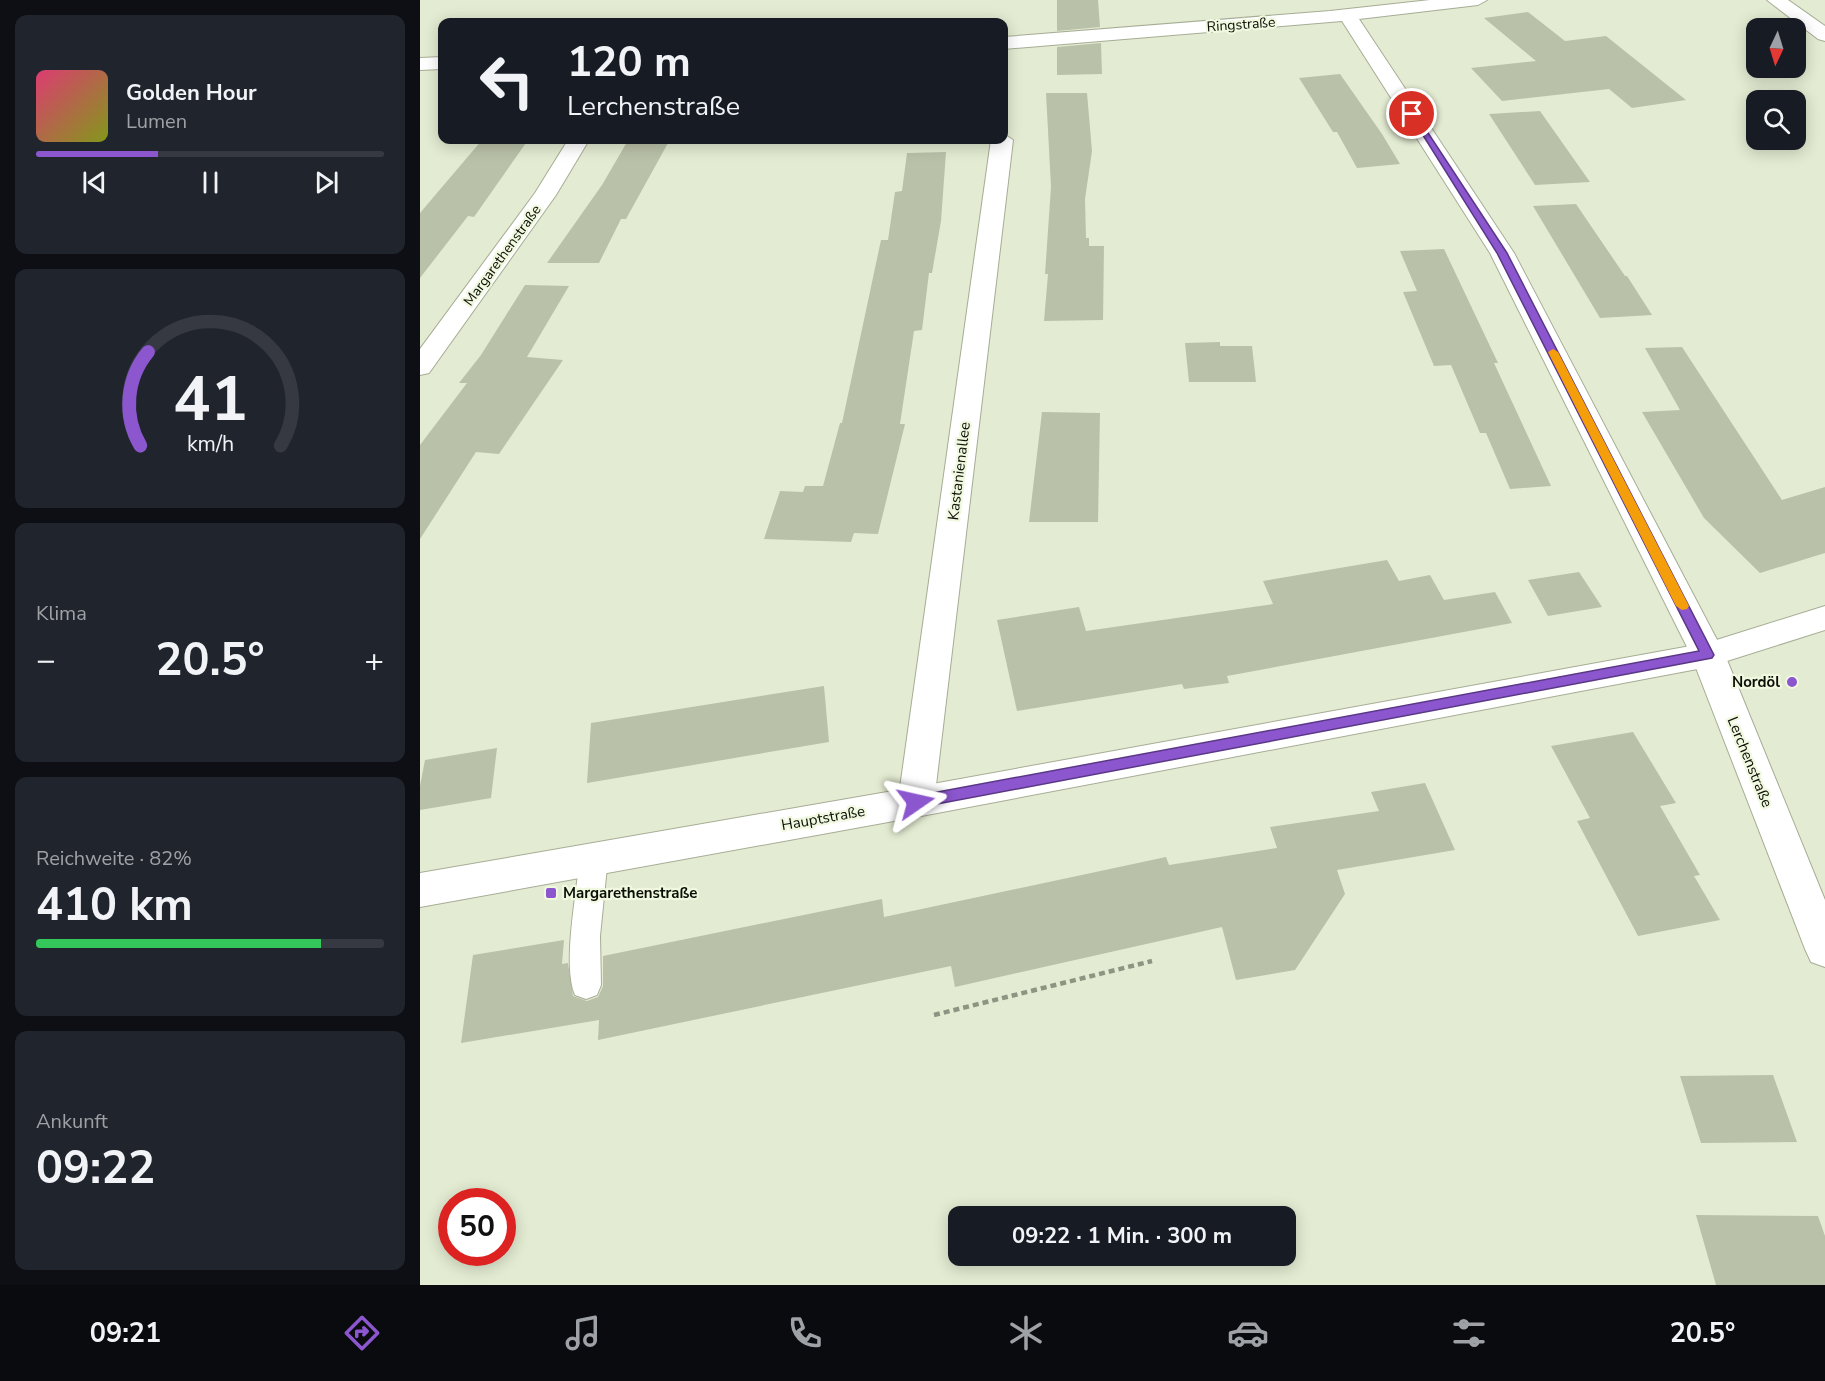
<!DOCTYPE html>
<html lang="de">
<meta charset="utf-8">
<style>
body{margin:0;font-family:"Nunito Sans",sans-serif;background:#20242c;color:#f1f3f6;height:100vh;display:flex;flex-direction:column;font-size:22px;white-space:nowrap}
*{box-sizing:border-box;margin:0}
p{font-size:20px;color:#9ea1a6}
.icon{flex:none;width:33px;height:33px;fill:none;stroke:currentColor;stroke-width:2;stroke-linecap:round;stroke-linejoin:round}
.map{position:relative;flex:1;overflow:hidden}
.drawer{display:flex;flex-direction:column;gap:15px;padding:15px;background:#0d0f14;width:420px}
.drawer>*{flex:none}
.hud{position:absolute;left:18px;top:18px;width:570px;height:126px;border-radius:12px;box-shadow:0 3px 15px #0003;background:#171b24;color:#f1f3f6;overflow:hidden}
.needle{width:39px;rotate:184deg}
.fabs{position:absolute;left:1326px;top:18px;display:grid;gap:12px}
.fabs a{display:grid;place-items:center;width:60px;height:60px;border-radius:12px;background:#171b24;box-shadow:0 3px 15px #0003;font-size:30px}
.speed{position:absolute;left:18px;top:1188px;display:flex;gap:12px;font-size:30px;font-weight:700;text-align:center}
.speed>*{display:grid;place-content:center;width:78px;height:78px;border-radius:50%;background:#171b24;box-shadow:0 3px 15px #0003;line-height:1}
.speed .limit{border:9px solid #d22;background:#fff;color:#111}
.pin{position:absolute;display:grid;place-items:center;width:51px;height:51px;color:#fff;margin:-26px;border:3px solid #fff;border-radius:50%;box-shadow:0 2px 6px #0007}
.me{position:absolute;width:66px;margin:-33px;rotate:79deg;stroke-linejoin:round;filter:drop-shadow(0 0 4px #0008)}
.turn{display:flex;align-items:center;gap:21px;height:126px;padding:0 30px;font-size:27px}
.turn .icon{width:78px;height:78px;stroke-width:2.5}
.turn b{display:block;font-size:42px;line-height:51px}
.big{font-size:45px;font-weight:700;line-height:1.1}
.drawer .tile{flex:1;display:flex;flex-direction:column;justify-content:center;gap:9px;min-width:0;padding:0 21px;border-radius:12px;background:#20242c}
.drawer .dial{align-items:center;gap:0}
.dial svg{height:156px;overflow:visible;fill:none;stroke:#363941;stroke-width:7;stroke-linecap:round;text-anchor:middle}
.dial text{fill:#f1f3f6;stroke:none}
.song{display:flex;align-items:center;gap:18px}
.cover{width:72px;height:72px;border-radius:9px;background:linear-gradient(135deg,hsl(340 70% 55%),hsl(70 70% 35%))}
.played{height:6px;border-radius:3px;background:linear-gradient(90deg,#8b56ce 35%,#363941 35%)}
.keys{display:flex;justify-content:space-around;direction:ltr}
.heat{display:flex;justify-content:space-between;align-items:center;font-size:33px;direction:ltr}
.charge{height:9px;border-radius:4px;background:linear-gradient(90deg,#34c759 82%,#363941 0)}
.trip{position:absolute;left:528px;top:1206px;width:348px;height:60px;border-radius:12px;background:#171b24;box-shadow:0 3px 15px #0003;font-weight:700;line-height:60px;text-align:center}
.menu{display:flex;height:96px;justify-content:space-around;align-items:center;background:#090b0e;color:#9ea1a6}
.menu .icon{width:42px;height:42px}
.menu .selected{color:#8b56ce}
.menu b{font-size:27px;color:#f1f3f6}
main{display:flex;flex:1;min-height:0}
.map>svg:first-child{display:block}
</style>
<main>
<section class="drawer">
<div class="tile">
<div class="song"><i class="cover"></i><div><b>Golden Hour</b><p>Lumen</p></div></div>
<div class="played"></div>
<div class="keys"><svg class="icon" aria-label="previous" viewBox="0 0 24 24"><path d="M18 5L8 12l10 7zM5 5v14"/></svg><svg class="icon" aria-label="pause" viewBox="0 0 24 24"><path d="M8 5v14M16 5v14"/></svg><svg class="icon" aria-label="next" viewBox="0 0 24 24"><path d="M6 5l10 7-10 7zM19 5v14"/></svg></div>
</div>
<div class="tile dial"><svg viewBox="0 0 100 80">
<path d="M14 69A42 42 0 1 1 86 69"/>
<path d="M14 69A42 42 0 0 1 18 21" stroke="#8b56ce"/>
<text x="50" y="56" font-size="32" font-weight="700">41</text>
<text x="50" y="72" font-size="11">km/h</text>
</svg></div>
<div class="tile"><p>Klima</p>
<div class="heat"><a>−</a><b class="big">20.5°</b><a>+</a></div>
</div>
<div class="tile"><p>Reichweite · 82%</p><b class="big">410 km</b><div class="charge"></div></div>
<div class="tile"><p>Ankunft</p><b class="big">09:22</b></div>
</section>
<div class="map">
<svg width="1405" height="1285" viewBox="0 0 1405 1285">
<rect width="100%" height="100%" fill="#e3ebd2"/>
<!-- building -->
<path fill="#bac1a9" d="M637,0h41l2,27 -43,4z
M1108,12l37,29 41,-5 80,64 -54,8 -23,-19 -107,12 -31,-33 65,-7 -52,-43z
M681,43l1,31 -45,1v-28z
M920,74l42,60 18,30 -43,4 -20,-36h-4l-34,-54z
M626,93h41l5,58 -7,48 1,39h3v8h15l-1,74 -59,1 4,-47h-3l6,-87z
M1120,111l50,71 -55,3 -46,-71z
M62,140h46l-54,77 -6,-1 -48,62v-65z
M207,142l41,1 -42,76h-5l-22,44h-52l55,-78z
M526,152l-5,69 -9,52h-3l-7,57 -8,1 -14,93h5l-27,110 -24,-1 -3,9 -87,-3 16,-48 23,1 2,-6h18l17,-63h2l39,-183h7l7,-48 7,-1 5,-38z
M1156,204l49,72h2l25,39 -52,3 -67,-112z
M1024,249l54,114h-4l57,123 -41,3 -24,-56h-6l-29,-68 -17,1 -31,-74 14,-1 -17,-40z
M105,285l44,1 -42,71 36,3 -64,94 -23,-2 -56,87v-94l47,-62h-8l22,-28z
M800,342v4h32l4,36h-67l-4,-39z
M1262,347l100,153 43,-13v66l-65,20 -56,-55 -62,-106 38,-2 -35,-62z
M622,412l58,1 -2,109h-69z
M967,560l12,21 31,-6 14,25 51,-8 17,31 -285,53 2,7 -45,6 -2,-5 -165,27 -20,-91 82,-13 7,24 187,-27 -10,-23z
M1159,572l23,35 -54,9 -20,-36z
M404,686l5,56 -242,41 4,-60z
M1213,732l43,71 -16,3 40,69 -6,1 26,44 -82,16 -61,-115 13,-3 -39,-72z
M77,748l-6,50 -71,12v-24l5,-26z
M1005,783l30,67 -118,20 8,24 -50,76 -59,10 -14,-53 -267,60 -4,-21 -353,74 1,-20 -138,23 12,-88 91,-15 -2,24 6,-1 5,33 14,5 11,-4 5,-11v-30l279,-57 2,18 282,-60 3,8 108,-17 -7,-21 109,-16 -8,-19z
M1353,1075l24,67 -96,1 -21,-67z
M1276,1215l122,1 7,20v49h-109z"/>
<g fill="none" stroke-linecap="round" stroke-linejoin="round">
<defs>
<path id="service" d="M174,845l10,4 4,8 -8,79 1,49 -4,10 -11,4 -11,-4c-13,-30 2,-104 5,-138l4,-8z"/>
<path id="minor" d="M1010,0h57l-9,5 -119,14 155,234 211,402 100,245v67l-14,-5 -6,-13 -114,-294 -201,-402 -148,-232 -338,28v-12l326,-26z
M1347,0h21l37,26v15l-7,-2z
M22,57v12l-22,1v-12z
M584,134l9,6 -79,662 -5,11 -13,4 -13,-4 -5,-11 93,-662h13z
M148,140h21l-33,55 -127,178 -9,2v-26l115,-156z"/>
<path id="secondary" d="M1405,606v24l-117,37 -792,150 -496,90v-34l496,-86 791,-144z"/>
</defs>
<!-- service casing -->
<use href="#service" stroke="#a5ad95" stroke-width="2"/>
<!-- minor casing -->
<use href="#minor" stroke="#a5ad95" stroke-width="2"/>
<!-- secondary casing -->
<use href="#secondary" stroke="#a5ad95" stroke-width="2"/>
<!-- path -->
<path stroke="#8e9482" stroke-width="4.5" stroke-dasharray="6 4" stroke-linecap="butt" d="M514,1015l218,-54"/>
<!-- service -->
<use href="#service" fill="#fff" fill-rule="evenodd"/>
<!-- minor -->
<use href="#minor" fill="#fff" fill-rule="evenodd"/>
<!-- secondary -->
<use href="#secondary" fill="#fff" fill-rule="evenodd"/>
</g>
<!-- route -->
<path fill="#8b56ce" stroke="#5a3886" stroke-width="1.5" d="M989,113h6l92,140 207,402 -2,3 -796,150 -6,-1 -2,-5 2,-4 6,-2 783,-145 -202,-398z"/>
<!-- slow -->
<path fill="#f59e0b" d="M1133,349l5,3 131,254 -2,3 -5,1 -6,-4 -128,-254z"/>
<!-- markers -->
<g fill="#8b56ce" stroke="#f0f8df" stroke-width="2">
<circle cx="1372" cy="682" r="6"/>
<rect x="125" y="887" width="12" height="12" rx="3"/>
</g>
<g text-anchor="middle" stroke-width="4.5" stroke-linejoin="round" paint-order="stroke">
<!-- far-street labels -->
<g font-size="14" fill="#0b0e06" stroke="#f0f8df">
<text transform="translate(821 24) rotate(-4)" y="5">Ringstraße</text>
<text transform="translate(82 255) rotate(-54)" y="5">Margarethenstraße</text>
</g>
<!-- street labels -->
<g font-size="15" fill="#0b0e06" stroke="#f0f8df">
<text transform="translate(539 471) rotate(-83)" y="5">Kastanienallee</text>
<text transform="translate(1330 762) rotate(68)" y="5">Lerchenstraße</text>
<text transform="translate(403 818) rotate(-10)" y="5">Hauptstraße</text>
</g>
<!-- poi labels -->
<g font-size="15" font-weight="bold" fill="#0b0e06" stroke="#f0f8df" text-anchor="end">
<text x="1360" y="687">Nordöl</text>
<text x="143" y="898" text-anchor="start">Margarethenstraße</text>
</g>
</g>
</svg>
<div class="fabs">
<a><svg class="needle" viewBox="-14 -14 28 28"><path d="M0-13l5 13h-10z" fill="#e53935"/><path d="M0 13l5-13h-10z" fill="#9ea1a6"/></svg></a>
<a><svg class="icon" aria-label="search" viewBox="0 0 24 24"><circle cx="10" cy="10" r="6"/><path d="M15 15l6 6"/></svg></a>
</div>
<div class="speed"><div class="limit">50</div></div>
<div class="pin" style="left:992px;top:114px;background:#d93025"><svg class="icon" aria-label="arrive" viewBox="0 0 24 24"><path d="M6 21V4h12l-3 4 3 4H6"/></svg></div>
<svg class="me" style="left:496px;top:802px" viewBox="-20 -20 40 40"><path d="M0-17L14 15 0 8-14 15z" fill="#8b56ce" stroke="#fff" stroke-width="4"/></svg>
<div class="trip">09:22 · 1 Min. · 300 m</div>
<div class="hud">
<div class="turn"><svg class="icon" aria-label="left" viewBox="0 0 24 24"><path d="M17 20v-9H6M10 6l-5 5 5 5"/></svg><div><b>120 m</b>Lerchenstraße</div></div>
</div>
</div>
</main>
<nav class="menu">
<b>09:21</b>
<svg class="icon selected" aria-label="directions" viewBox="0 0 24 24"><path d="M12 3l9 9-9 9-9-9zM9 14v-3h6M13 9l2 2-2 2"/></svg>
<svg class="icon" aria-label="music" viewBox="0 0 24 24"><path d="M9 18V5l10-2v13"/><circle cx="6" cy="18" r="3"/><circle cx="16" cy="16" r="3"/></svg>
<svg class="icon" aria-label="phone" viewBox="0 0 24 24"><path d="M5 4h4l2 5-3 2q2 4 5 5l2-3 5 2v4C11 20 4 13 5 4z"/></svg>
<svg class="icon" aria-label="climate" viewBox="0 0 24 24"><path d="M12 3v18M4 7l16 10M4 17L20 7"/></svg>
<svg class="icon" aria-label="car" viewBox="0 0 24 24"><path d="M5 17H2v-5l4-1 3-4h7l3 4 3 1v5h-3M9 17h6M6 11h13"/><circle cx="7" cy="17" r="2"/><circle cx="17" cy="17" r="2"/></svg>
<svg class="icon" aria-label="filters" viewBox="0 0 24 24"><path d="M4 7h16M4 17h16"/><circle cx="9" cy="7" r="2"/><circle cx="15" cy="17" r="2"/></svg>
<b>20.5°</b>
</nav>
